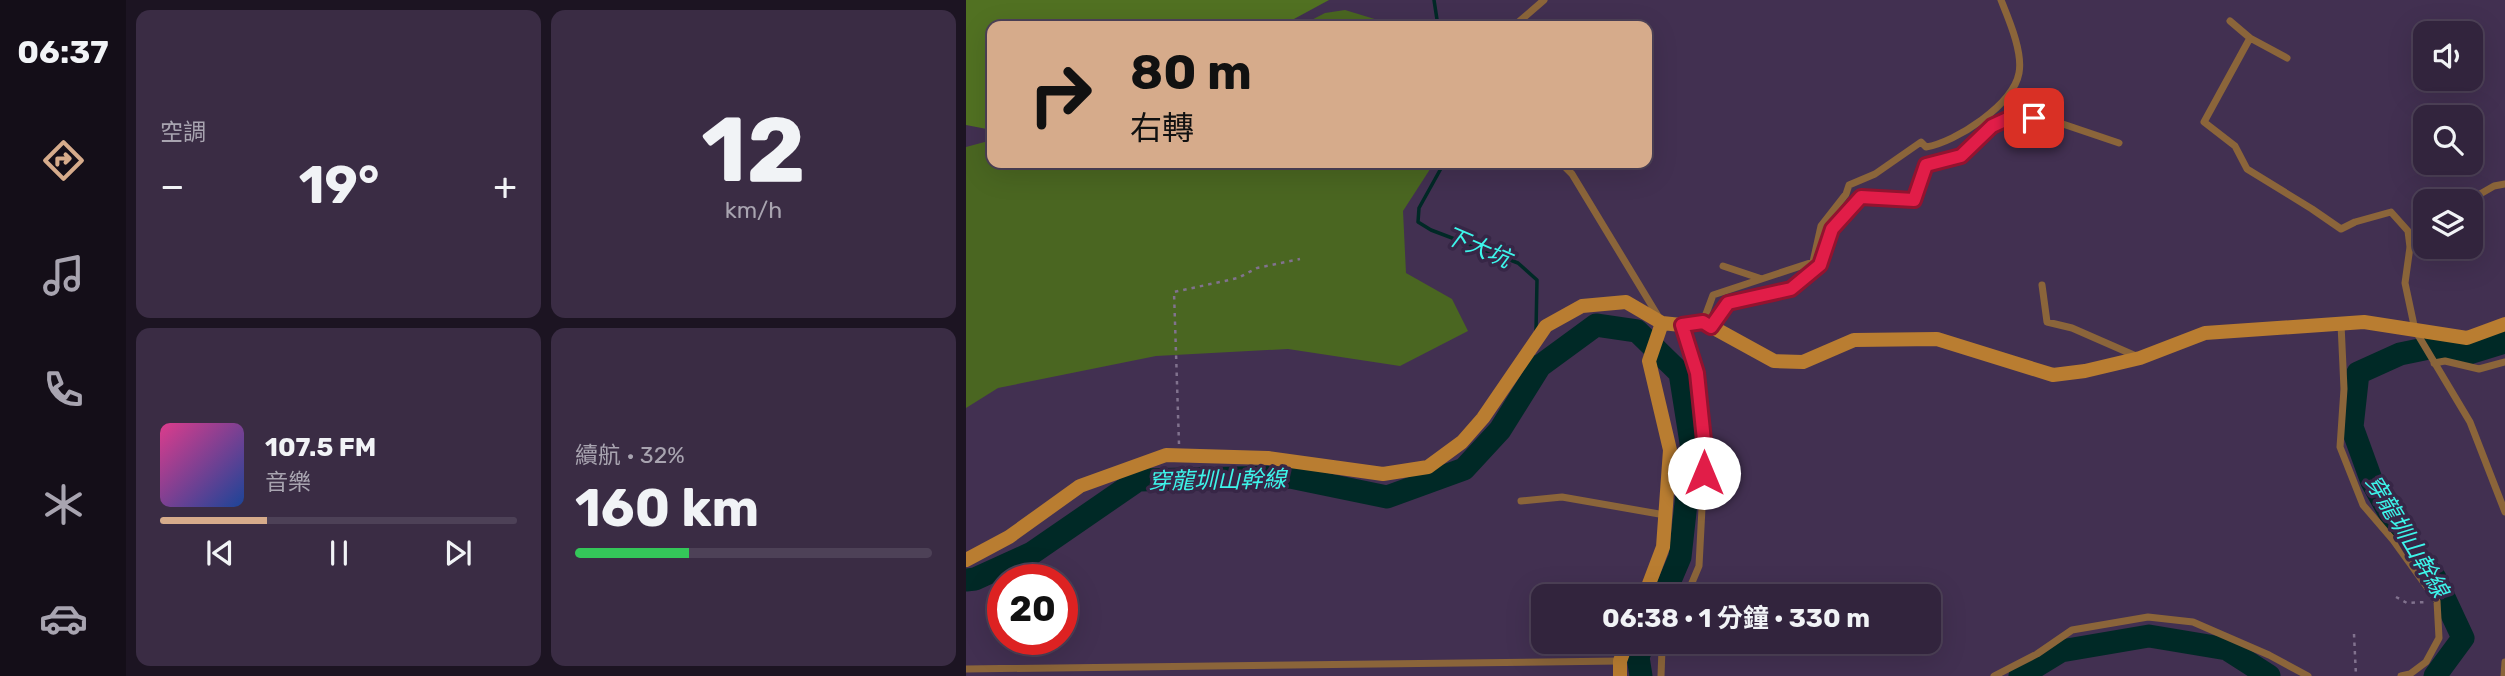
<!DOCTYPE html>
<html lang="zh-TW">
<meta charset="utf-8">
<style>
body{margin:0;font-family:Rubik,"Noto Sans TC",sans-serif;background:#3a2c44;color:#f1f3f6;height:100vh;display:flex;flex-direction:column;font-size:26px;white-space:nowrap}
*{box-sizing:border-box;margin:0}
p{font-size:23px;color:#a8a4b0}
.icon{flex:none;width:38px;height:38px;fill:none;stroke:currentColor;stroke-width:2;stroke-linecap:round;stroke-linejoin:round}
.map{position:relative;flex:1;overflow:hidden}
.sheet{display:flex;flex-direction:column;gap:10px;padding:10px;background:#1c1422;width:840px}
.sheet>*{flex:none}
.top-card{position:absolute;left:21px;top:21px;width:665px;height:147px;border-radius:14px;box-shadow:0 7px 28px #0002,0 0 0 2px #4d4157;background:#d6ab8b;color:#111;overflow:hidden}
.controls{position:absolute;left:1447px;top:21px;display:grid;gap:14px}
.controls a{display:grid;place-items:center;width:70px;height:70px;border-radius:14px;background:#32243d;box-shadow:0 7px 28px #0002,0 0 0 2px #4d4157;font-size:35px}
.speed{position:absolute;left:21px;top:564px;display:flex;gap:14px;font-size:35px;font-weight:700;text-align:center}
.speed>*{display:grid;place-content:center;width:91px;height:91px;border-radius:50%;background:#32243d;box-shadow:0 7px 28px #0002,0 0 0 2px #4d4157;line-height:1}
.speed .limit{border:10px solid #d22;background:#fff;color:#111}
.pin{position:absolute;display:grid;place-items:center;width:60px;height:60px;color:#fff;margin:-30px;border-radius:14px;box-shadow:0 4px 10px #0006}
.me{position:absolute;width:77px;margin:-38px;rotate:0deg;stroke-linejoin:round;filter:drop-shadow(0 0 5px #0008)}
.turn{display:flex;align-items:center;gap:24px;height:147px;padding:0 28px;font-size:32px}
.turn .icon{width:91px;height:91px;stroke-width:2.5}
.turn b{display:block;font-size:49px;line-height:60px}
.big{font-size:52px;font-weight:700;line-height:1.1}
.sheet .tile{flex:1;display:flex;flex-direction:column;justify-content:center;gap:10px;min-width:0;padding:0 24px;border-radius:14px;background:#3a2c44}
.sheet .dial{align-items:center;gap:0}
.dial b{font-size:91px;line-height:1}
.song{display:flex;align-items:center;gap:21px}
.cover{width:84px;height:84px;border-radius:10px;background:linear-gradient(135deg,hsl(330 70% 55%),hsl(220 70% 35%))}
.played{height:7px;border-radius:4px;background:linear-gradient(90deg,#d6ab8b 30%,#4d4157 30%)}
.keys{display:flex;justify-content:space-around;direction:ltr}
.heat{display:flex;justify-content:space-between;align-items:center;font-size:38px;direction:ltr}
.charge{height:10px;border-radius:5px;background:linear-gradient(90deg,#34c759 32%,#4d4157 0)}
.sheet .tiles{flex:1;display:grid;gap:10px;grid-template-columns:repeat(2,1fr)}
.trip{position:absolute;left:565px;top:584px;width:410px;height:70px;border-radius:14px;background:#32243d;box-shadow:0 7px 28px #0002,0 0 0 2px #4d4157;font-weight:700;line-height:70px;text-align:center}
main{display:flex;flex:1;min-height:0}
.tabs{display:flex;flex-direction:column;width:126px;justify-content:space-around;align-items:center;background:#140e18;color:#a8a4b0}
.tabs .icon{width:49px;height:49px}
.tabs .selected{color:#d6ab8b}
.tabs b{font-size:32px;color:#f1f3f6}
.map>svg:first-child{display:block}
</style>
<main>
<nav class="tabs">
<b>06:37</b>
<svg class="icon selected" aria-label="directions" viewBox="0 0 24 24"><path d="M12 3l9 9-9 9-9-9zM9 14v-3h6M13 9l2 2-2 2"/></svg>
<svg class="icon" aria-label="music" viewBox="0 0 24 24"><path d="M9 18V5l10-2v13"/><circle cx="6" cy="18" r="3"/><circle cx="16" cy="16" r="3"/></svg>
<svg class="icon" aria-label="phone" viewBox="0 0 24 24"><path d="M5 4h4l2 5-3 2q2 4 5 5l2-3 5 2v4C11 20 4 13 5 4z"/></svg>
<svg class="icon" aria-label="climate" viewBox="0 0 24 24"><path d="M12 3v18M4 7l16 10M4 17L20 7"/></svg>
<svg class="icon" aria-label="car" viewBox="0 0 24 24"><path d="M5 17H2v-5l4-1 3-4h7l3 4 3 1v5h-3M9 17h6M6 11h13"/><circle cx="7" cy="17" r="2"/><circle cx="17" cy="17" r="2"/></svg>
</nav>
<section class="sheet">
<div class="tiles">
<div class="tile"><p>空調</p>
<div class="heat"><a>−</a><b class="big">19°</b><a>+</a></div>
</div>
<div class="tile dial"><b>12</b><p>km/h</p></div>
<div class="tile">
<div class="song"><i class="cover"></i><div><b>107.5 FM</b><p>音樂</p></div></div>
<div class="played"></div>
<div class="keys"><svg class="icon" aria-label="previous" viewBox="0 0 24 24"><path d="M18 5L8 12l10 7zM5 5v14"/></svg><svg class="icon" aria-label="pause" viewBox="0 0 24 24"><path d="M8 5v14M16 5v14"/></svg><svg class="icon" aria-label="next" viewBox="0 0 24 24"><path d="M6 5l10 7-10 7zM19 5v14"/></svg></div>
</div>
<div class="tile"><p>續航 · 32%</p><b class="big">160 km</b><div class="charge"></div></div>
</div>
</section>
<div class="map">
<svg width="1539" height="676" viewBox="0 0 1539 676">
<rect width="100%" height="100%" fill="#423051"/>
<!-- green -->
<path fill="#4a6621" d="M379,10l46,14 2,2h-93l25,-13z
M26,140v23h442l-31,48 3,62 46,26 16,32 -68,35 -112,-17 -132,7 -158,32 -32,20v-261z"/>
<!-- forest -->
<path fill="#517122" d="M0,0h363l-48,26h-289v104l-26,-5z"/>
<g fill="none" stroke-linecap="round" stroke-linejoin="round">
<!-- stream -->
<path stroke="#002926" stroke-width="3.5" d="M468,0l4,26
M478,163l-25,45 -1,14 13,8 87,33 19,17 -1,51
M564,383l3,-27"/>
<!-- river -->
<path stroke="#002926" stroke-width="23" d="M0,580l9,-1 57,-26 106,-73 152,-3 97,20 77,-28 36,-39 40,-64 56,-41 41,6 43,42 12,76 -12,108 -17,40
M675,676l-3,-19 6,-15
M1054,676l41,-25 88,-15 78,13 42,27
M1469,676l28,-38 -28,-60 -26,-30 -37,-66 -20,-55 6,-54 42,-19 34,-7 35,6 36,-11"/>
<!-- path -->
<path stroke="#81728e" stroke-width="2.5" stroke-dasharray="3.5 5" stroke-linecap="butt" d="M213,444l-5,-152 64,-14 19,-10 43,-9
M1430,597l11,6 19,-1
M1388,634l2,42"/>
<!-- lane -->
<path stroke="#8b653a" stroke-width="7" d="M1264,21l20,17
M548,26l30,-26
M1321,58l-37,-20 -46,84 31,24 12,23 65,40 29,20 14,-7 36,-10 17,19 2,16 -5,36 10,47 55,92 35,90
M595,163l11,11 86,142
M1502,201l26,-15 11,-2
M1444,247l16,-14
M757,266l36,12
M1076,285l5,37 25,6 64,28
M737,322l10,-27 100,-33 8,-36 25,-32 3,-9 26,-11 46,-32 5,5c30,-5 87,-42 93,-74 4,-21 -10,-53 -18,-73
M1375,324l3,65 -4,58 23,58 30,35 44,61 2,37 -13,24 -16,12 -9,2
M715,325l16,48 8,77 -6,116 -13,31
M746,326l16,-23 63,-14 29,-24 12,-36 29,-32 53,3 12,-35 35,-9 31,-30 24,-11 35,5 68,23
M1468,363l11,-2 34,8 26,-7
M555,501l41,-4 103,18
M0,669l654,-8
M695,676l1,-27 4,-7
M1028,676l43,-22 35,-24 76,-13 45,5 76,33 39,21
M1538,676l1,-14"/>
<!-- secondary -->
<path stroke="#b97d31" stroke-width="14" d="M0,560l43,-23 71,-51 86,-31 102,3 115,16 45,-7 34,-25 21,-24 63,-92 36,-20 44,-4 36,21 19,2 22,-3 71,39 29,1 51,-22 83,-1 116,36 32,-4 55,-13 65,-25 159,-11 103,16 38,-14
M678,597l19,-50 7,-97 -21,-89 13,-38
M654,676v-15l7,-19"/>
</g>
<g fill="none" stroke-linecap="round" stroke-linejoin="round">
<defs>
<path id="route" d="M738,473l1,-23 -8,-77 -15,-48 21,-3 8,5 17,-24 63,-14 29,-24 12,-36 29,-32 53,3 12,-35 35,-9 31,-30 24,-11 18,3"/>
</defs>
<!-- route casing -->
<use href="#route" stroke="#92132f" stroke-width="18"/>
<!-- route -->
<use href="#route" stroke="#e11d48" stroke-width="12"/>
</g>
<g text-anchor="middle" stroke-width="7" stroke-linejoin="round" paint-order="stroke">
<!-- water labels -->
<g font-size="23" font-style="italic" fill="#3df5ea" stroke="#372646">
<text transform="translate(512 247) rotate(23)" y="8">下大坑</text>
<text transform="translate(251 480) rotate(-1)" y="8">穿龍圳山幹線</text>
<text transform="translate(1441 536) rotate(59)" y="8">穿龍圳山幹線</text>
</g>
</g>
</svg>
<div class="controls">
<a><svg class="icon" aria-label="sound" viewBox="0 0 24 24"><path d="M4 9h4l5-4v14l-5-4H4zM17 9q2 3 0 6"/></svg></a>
<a><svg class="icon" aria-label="search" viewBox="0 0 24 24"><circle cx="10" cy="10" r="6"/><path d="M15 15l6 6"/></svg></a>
<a><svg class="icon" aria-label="layers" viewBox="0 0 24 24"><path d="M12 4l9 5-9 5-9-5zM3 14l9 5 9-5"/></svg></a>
</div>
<div class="speed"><div class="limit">20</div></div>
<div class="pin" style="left:1068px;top:118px;background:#d93025"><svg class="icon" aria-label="arrive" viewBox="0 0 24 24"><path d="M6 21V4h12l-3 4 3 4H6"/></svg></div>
<svg class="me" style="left:738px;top:473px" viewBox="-20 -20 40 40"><circle r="19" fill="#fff"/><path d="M0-13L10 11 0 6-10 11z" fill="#e11d48"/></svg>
<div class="trip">06:38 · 1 分鐘 · 330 m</div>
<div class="top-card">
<div class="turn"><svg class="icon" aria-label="right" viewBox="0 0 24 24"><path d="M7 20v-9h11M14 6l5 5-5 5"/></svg><div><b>80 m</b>右轉</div></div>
</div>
</div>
</main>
